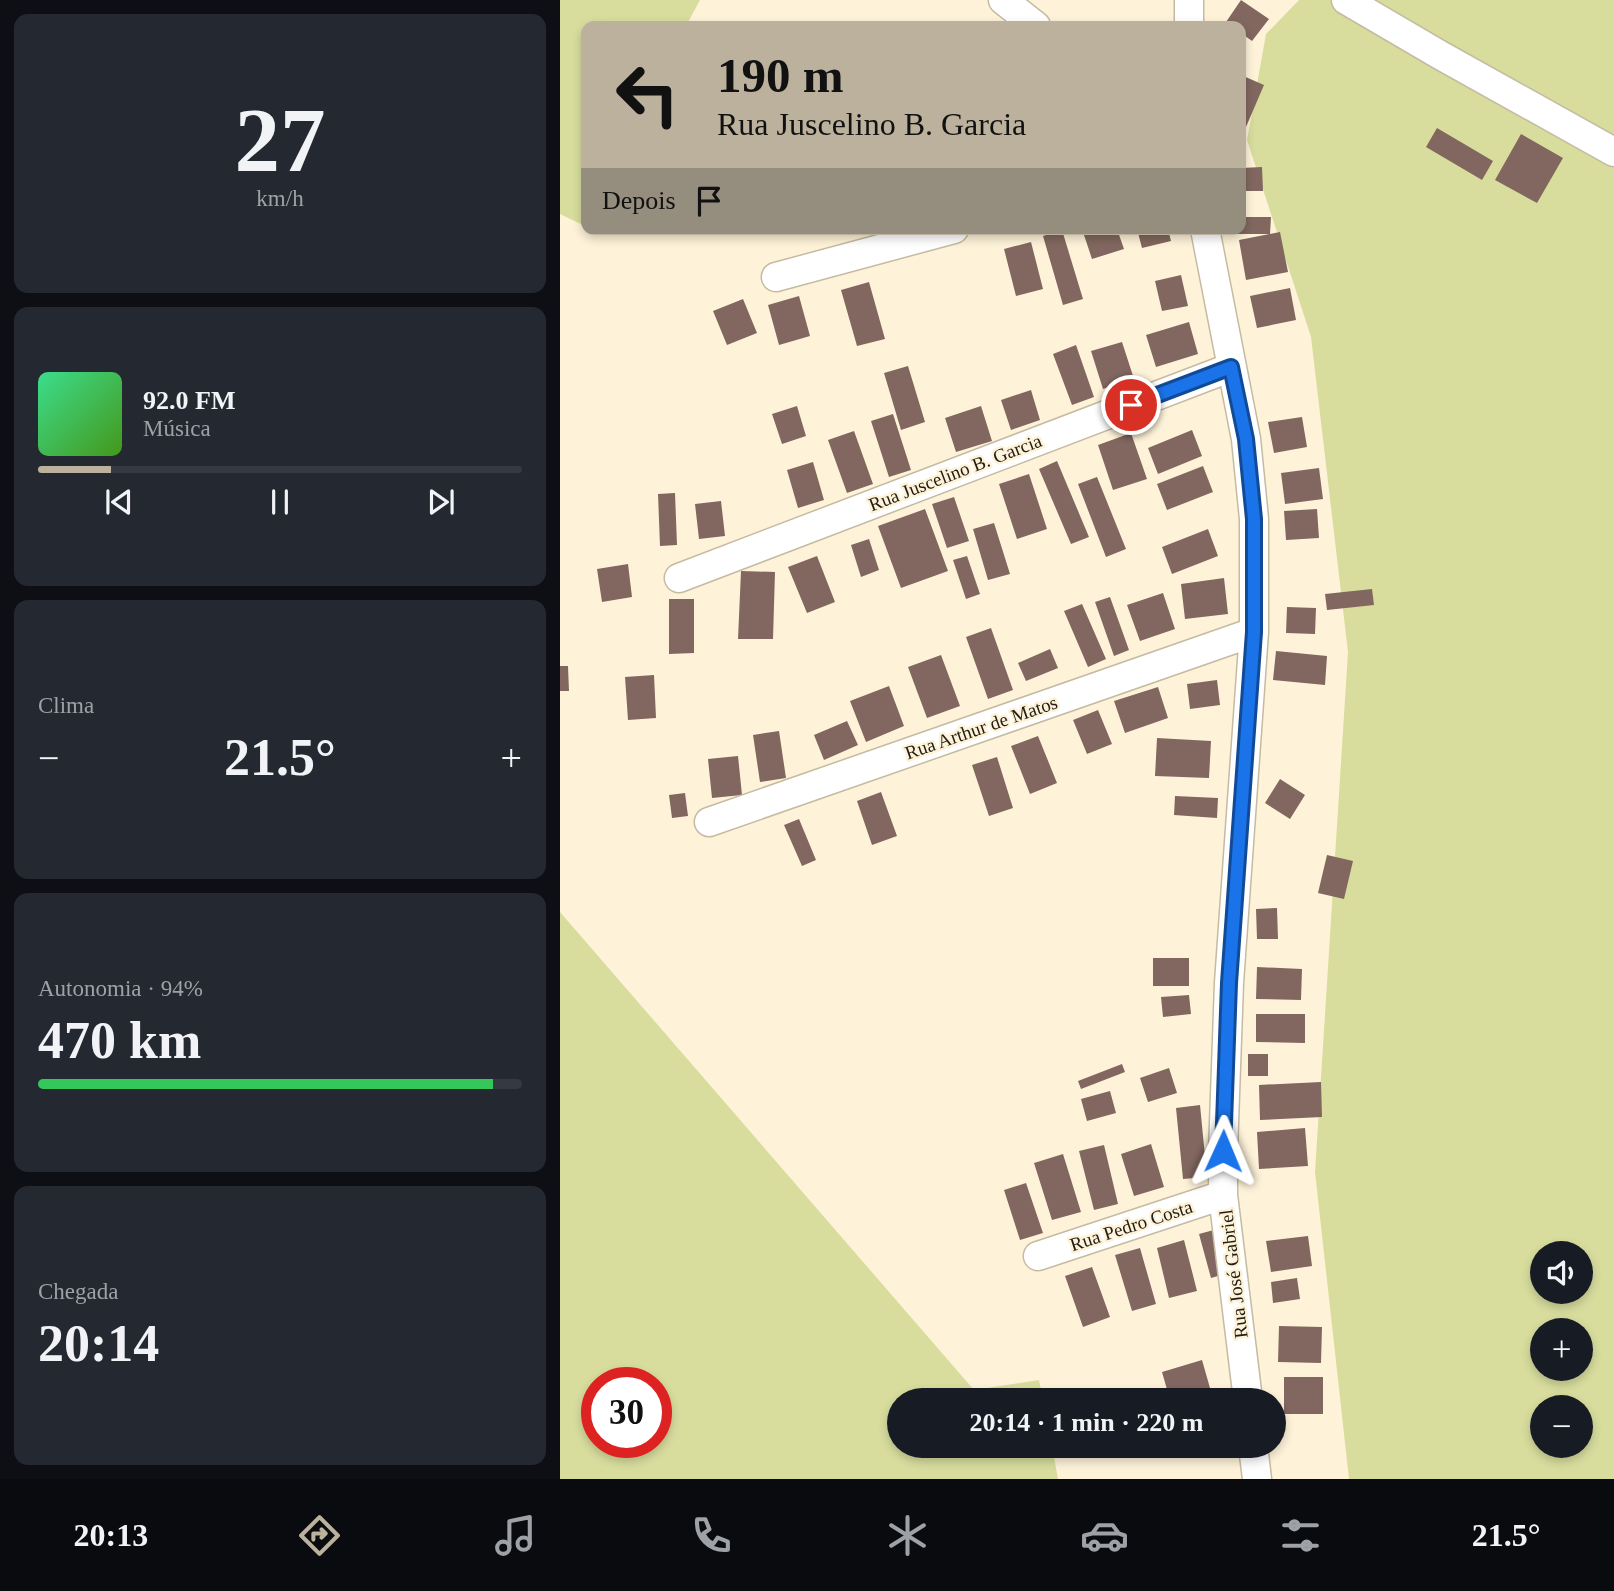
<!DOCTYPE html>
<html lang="pt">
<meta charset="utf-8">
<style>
body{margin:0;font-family:Georgia,serif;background:#242831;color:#f1f3f6;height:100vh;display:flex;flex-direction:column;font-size:26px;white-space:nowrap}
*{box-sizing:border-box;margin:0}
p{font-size:23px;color:#9ea1a6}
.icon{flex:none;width:38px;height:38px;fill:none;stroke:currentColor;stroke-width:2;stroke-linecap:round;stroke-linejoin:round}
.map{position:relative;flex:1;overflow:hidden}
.details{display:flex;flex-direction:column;gap:14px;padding:14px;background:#0d0f14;width:560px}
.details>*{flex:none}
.guide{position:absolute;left:21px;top:21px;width:665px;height:214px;border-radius:14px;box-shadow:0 4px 10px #0003;background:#bbb19d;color:#111;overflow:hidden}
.buttons{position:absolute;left:970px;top:1241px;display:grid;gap:14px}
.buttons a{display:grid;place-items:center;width:63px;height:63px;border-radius:50%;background:#171b24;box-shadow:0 4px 10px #0003;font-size:35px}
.speed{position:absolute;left:21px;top:1367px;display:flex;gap:14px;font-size:35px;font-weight:700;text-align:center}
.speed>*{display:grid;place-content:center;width:91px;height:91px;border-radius:50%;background:#171b24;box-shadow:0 4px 10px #0003;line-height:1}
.speed .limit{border:10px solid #d22;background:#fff;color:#111}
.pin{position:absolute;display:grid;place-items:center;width:60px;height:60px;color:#fff;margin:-30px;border:4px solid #fff;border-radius:50%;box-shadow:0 2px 7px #0007}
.me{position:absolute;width:77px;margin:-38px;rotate:1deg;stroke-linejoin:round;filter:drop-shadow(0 0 5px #0008)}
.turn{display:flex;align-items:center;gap:24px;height:147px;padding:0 21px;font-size:32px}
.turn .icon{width:91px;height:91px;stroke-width:2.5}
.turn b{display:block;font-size:49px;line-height:60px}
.then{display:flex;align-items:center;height:66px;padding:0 21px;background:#0003;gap:14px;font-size:26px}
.big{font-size:52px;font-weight:700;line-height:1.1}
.details .tile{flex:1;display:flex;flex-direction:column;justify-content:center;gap:10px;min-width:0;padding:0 24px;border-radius:14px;background:#242831}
.details .dial{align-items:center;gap:0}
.dial b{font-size:91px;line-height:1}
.song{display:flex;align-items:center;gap:21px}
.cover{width:84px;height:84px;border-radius:10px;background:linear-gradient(135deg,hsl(150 70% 55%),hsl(100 70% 35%))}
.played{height:7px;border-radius:4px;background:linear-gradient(90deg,#bbb19d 15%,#363941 15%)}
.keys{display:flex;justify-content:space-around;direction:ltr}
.heat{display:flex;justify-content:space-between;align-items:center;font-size:38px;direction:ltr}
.charge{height:10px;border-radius:5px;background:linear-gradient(90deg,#34c759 94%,#363941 0)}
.trip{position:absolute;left:327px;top:1388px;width:399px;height:70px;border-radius:35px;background:#171b24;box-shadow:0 4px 10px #0003;font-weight:700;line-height:70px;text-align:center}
.tab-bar{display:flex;height:112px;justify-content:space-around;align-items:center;background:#090b0e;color:#9ea1a6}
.tab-bar .icon{width:49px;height:49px}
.tab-bar .selected{color:#bbb19d}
.tab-bar b{font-size:32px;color:#f1f3f6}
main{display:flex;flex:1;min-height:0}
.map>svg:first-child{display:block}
</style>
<main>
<section class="details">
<div class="tile dial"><b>27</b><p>km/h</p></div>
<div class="tile">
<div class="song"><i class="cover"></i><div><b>92.0 FM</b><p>Música</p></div></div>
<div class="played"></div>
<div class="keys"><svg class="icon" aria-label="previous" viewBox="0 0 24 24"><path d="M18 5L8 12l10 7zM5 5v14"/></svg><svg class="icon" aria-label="pause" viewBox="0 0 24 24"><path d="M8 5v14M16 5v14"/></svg><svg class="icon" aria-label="next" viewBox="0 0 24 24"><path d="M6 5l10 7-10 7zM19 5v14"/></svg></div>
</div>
<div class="tile"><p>Clima</p>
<div class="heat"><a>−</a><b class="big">21.5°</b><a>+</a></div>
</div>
<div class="tile"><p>Autonomia · 94%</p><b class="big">470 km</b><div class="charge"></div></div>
<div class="tile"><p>Chegada</p><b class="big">20:14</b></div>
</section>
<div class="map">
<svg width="1054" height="1479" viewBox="0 0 1054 1479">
<rect width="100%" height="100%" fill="#fef3d9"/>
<!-- green -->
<path fill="#d8dd9e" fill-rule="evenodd" d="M0,0h140l-14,26h-100v193l-3,6 -23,-11z
M739,0h315v1479h-265l-34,-307 33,-520 -37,-315 -64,-197 19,-106zM982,1253h38v39h-38zM982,1330h38v38h-38zM982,1407h38v39h-38z
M0,912l414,478 65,-10 4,20h-143v46h152l6,33h-498zM37,1382h59v60h-59z"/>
<!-- building -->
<path fill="#81675f" d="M681,0l28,19 -17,22 -11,-8v-7h-10l-5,-4z
M681,75l23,10 -18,42 -5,-2z
M877,128l56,33 -11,19 -56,-33z
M961,134l42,24 -26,45 -42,-23z
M702,167l1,24h-22v-23z
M681,217h30l-1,17h-33v-5h4z
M522,229h35l7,20 -32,10z
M577,229h31l3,12 -29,7z
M502,230l21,69 -20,6 -20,-69z
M720,232l8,40 -42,8 -7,-40z
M471,242l12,47 -27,7 -12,-47z
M621,275l7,31 -26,5 -7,-30z
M309,282l16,57 -28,7 -16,-56z
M730,288l6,32 -39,8 -7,-32z
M239,296l11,40 -31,9 -11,-40z
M183,299l14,34 -30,12 -14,-34z
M629,322l9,32 -42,13 -10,-32z
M562,342l12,37 -31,10 -12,-38z
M516,345l18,52 -22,8 -19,-51z
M348,366l17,56 -24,8 -17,-57z
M471,390l9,30 -29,10 -10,-30z
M237,406l9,30 -24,8 -10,-30z
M421,406l11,35 -36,11 -11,-34z
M333,414l18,56 -22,7 -18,-56z
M742,417l5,30 -33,6 -6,-31z
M632,430l10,26 -44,18 -10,-26z
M294,431l19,53 -26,9 -19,-53z
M571,433l16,46 -34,11 -15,-45z
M497,461l32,76 -18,7 -32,-75z
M253,462l11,38 -26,8 -11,-38z
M643,466l10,26 -46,18 -10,-26z
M759,468l4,31 -38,5 -4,-31z
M469,474l18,55 -30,10 -18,-55z
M537,477l29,72 -20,8 -28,-73z
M115,493l2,52 -17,1 -2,-52z
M394,497l15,44 -22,7 -15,-44z
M161,501l4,35 -26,3 -4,-35z
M365,509l23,62 -47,17 -23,-62z
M757,509l2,29 -33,2 -2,-29z
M434,523l16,51 -22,6 -15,-51z
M648,529l10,27 -46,18 -10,-27z
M309,539l10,31 -18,7 -10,-32z
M257,556l18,46 -28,11 -19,-46z
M407,556l13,38 -14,5 -13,-39z
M68,564l4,33 -30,5 -5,-33z
M181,571l34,1 -2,67h-35z
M664,578l4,36 -43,5 -4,-35z
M812,589l2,16 -47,5 -2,-16z
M603,593l12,36 -35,12 -13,-36z
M550,597l19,53 -15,6 -19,-54z
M109,599h25v54l-25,1z
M522,604l24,55 -18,8 -24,-56z
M727,607l29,1 -1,26 -29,-1z
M431,628l22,62 -25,9 -22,-62z
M490,649l8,19 -32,13 -8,-18z
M716,651l51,5 -2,29 -52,-5z
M381,655l19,51 -33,12 -19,-51z
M0,666h8l1,25h-9z
M94,675l2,43 -28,2 -3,-43z
M657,680l3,25 -30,4 -3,-25z
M329,686l15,40 -38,16 -16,-41z
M598,687l10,31 -43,15 -11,-32z
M538,710l14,34 -25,10 -14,-34z
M287,721l11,24 -34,15 -10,-25z
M219,731l7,47 -26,4 -7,-47z
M478,736l19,47 -27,11 -19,-48z
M597,738l54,3 -2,37 -54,-2z
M178,756l4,39 -30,3 -4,-39z
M437,757l16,51 -24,8 -17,-51z
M720,779l25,16 -15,24 -25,-16z
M321,792l16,44 -25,9 -15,-44z
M125,793l3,23 -16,2 -3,-23z
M615,796l43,2 -1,20 -43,-3z
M239,819l17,41 -14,6 -18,-41z
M767,855l26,6 -9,38 -26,-6z
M717,908l1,31h-21l-1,-30z
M593,958h36v28h-36z
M697,967l45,2 -1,31 -45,-1z
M629,995l2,19 -28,3 -2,-20z
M696,1014h49v29l-49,-1z
M688,1054h20v22h-20z
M562,1064l3,8 -44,17 -3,-8z
M609,1068l8,25 -29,9 -8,-24z
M761,1082l1,35 -62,3 -1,-35z
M550,1091l6,22 -29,8 -6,-22z
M640,1105l7,72 -24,2 -7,-71z
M745,1128l3,38 -49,3 -2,-37z
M591,1144l13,43 -30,9 -13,-42z
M544,1145l14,59 -24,6 -15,-59z
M503,1154l18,58 -29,8 -18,-57z
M466,1183l17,50 -23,7 -16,-50z
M661,1228l11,44 -21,6 -12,-44z
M748,1236l4,30 -41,6 -5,-31z
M624,1240l13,51 -28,7 -12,-50z
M580,1248l16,56 -24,7 -17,-56z
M532,1267l18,50 -27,10 -18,-51z
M737,1278l3,21 -27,4 -2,-21z
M719,1326l43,1 -1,36 -43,-1z
M642,1360l8,28 -40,12 -8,-28z
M724,1377h39v37h-39z"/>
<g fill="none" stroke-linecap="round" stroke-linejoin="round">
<defs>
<path id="minor" d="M443,0l33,26
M786,0l94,55 174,97
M629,26v-26
M645,229l41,210 8,80v113l-25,351 -6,168v44l25,205
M216,277l178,-48
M119,578l553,-211
M149,822l545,-190
M478,1256l185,-61
M693,1446l4,33"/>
</defs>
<!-- minor casing -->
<use href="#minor" stroke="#c5bba2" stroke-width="31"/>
<!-- minor -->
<use href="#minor" stroke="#fff" stroke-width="28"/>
</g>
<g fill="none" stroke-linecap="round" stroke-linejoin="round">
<defs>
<path id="route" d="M571,405l100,-38 15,72 8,80v113l-25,351 -6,168"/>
</defs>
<!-- route casing -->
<use href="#route" stroke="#114b97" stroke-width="18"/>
<!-- route -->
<use href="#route" stroke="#1a73e8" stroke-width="12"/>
</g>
<g text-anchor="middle" stroke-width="5" stroke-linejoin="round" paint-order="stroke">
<!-- street labels -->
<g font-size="19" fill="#211d14" stroke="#fef3d9">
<text transform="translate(395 472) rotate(-21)" y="7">Rua Juscelino B. Garcia</text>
<text transform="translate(421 727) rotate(-19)" y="7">Rua Arthur de Matos</text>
<text transform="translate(571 1225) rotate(-18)" y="7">Rua Pedro Costa</text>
<text transform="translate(673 1274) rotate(-97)" y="7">Rua José Gabriel</text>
</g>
</g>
</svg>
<div class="buttons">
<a><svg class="icon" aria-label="sound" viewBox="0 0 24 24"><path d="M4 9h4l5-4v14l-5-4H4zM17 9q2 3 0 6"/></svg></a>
<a>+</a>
<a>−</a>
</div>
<div class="speed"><div class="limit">30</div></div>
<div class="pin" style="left:571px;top:405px;background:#d93025"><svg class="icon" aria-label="arrive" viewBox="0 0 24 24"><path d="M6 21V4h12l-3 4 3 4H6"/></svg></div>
<svg class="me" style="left:663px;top:1151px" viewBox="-20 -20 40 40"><path d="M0-17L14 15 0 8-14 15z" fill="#1a73e8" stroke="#fff" stroke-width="4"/></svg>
<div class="trip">20:14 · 1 min · 220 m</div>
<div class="guide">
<div class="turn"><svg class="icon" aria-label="left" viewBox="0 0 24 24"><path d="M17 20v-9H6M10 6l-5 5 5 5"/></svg><div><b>190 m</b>Rua Juscelino B. Garcia</div></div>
<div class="then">Depois<svg class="icon" aria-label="arrive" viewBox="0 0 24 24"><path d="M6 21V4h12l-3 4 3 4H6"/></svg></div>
</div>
</div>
</main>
<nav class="tab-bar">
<b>20:13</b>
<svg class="icon selected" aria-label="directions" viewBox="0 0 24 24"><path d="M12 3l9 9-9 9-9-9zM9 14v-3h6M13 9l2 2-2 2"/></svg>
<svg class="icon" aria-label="music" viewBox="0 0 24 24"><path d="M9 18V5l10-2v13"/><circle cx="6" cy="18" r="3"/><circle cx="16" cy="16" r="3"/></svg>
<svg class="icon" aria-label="phone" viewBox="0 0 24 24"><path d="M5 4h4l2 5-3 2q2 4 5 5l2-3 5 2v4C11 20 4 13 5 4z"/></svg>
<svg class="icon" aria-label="climate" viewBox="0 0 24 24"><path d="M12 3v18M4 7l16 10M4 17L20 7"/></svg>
<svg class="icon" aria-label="car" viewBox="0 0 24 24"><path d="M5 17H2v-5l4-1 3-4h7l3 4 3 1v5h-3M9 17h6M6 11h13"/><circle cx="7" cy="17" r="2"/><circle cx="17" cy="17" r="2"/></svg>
<svg class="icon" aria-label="filters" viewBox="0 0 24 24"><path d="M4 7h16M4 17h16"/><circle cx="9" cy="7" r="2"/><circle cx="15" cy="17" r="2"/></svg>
<b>21.5°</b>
</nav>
